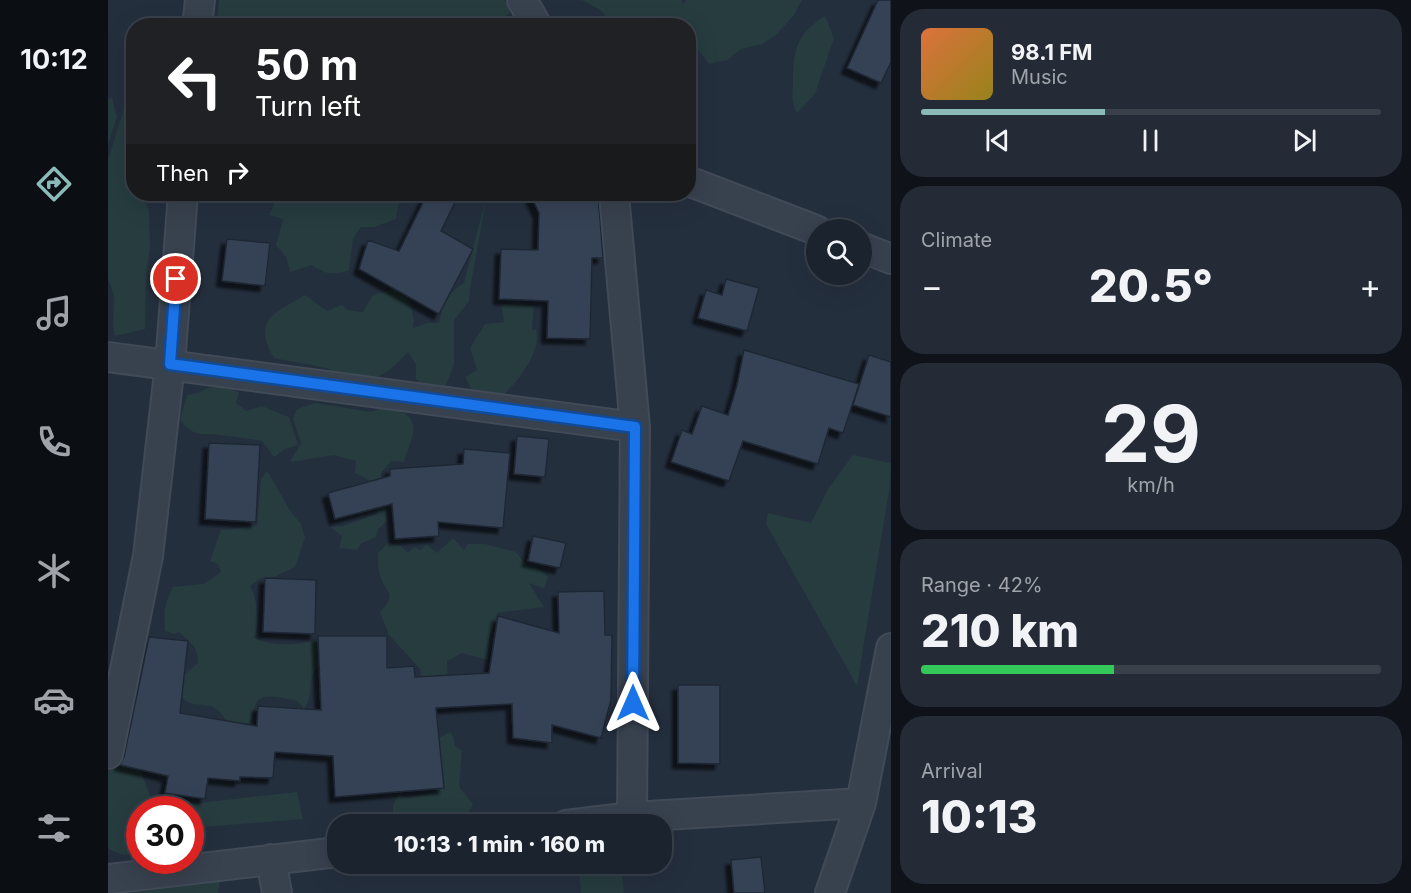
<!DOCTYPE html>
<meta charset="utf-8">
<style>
body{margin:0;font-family:Inter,sans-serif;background:#242b36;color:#f1f3f6;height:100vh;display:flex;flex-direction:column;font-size:22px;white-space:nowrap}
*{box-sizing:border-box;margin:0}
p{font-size:20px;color:#a0a4aa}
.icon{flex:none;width:33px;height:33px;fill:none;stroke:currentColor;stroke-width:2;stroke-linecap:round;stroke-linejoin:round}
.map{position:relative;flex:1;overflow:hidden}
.sheet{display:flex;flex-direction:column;gap:9px;padding:9px;background:#0f1319;width:520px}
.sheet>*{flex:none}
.top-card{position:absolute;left:18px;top:18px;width:570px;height:183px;border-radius:24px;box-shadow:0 6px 24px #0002,0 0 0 2px #39404a;background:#202124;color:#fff;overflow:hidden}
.fabs{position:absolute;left:698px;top:219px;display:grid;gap:12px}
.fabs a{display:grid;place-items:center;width:66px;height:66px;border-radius:50%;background:#1b232e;box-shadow:0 6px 24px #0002,0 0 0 2px #39404a;font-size:30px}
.speed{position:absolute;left:18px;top:796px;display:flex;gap:12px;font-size:30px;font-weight:700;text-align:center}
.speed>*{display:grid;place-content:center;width:78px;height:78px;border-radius:50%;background:#1b232e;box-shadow:0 6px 24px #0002,0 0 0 2px #39404a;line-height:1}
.speed .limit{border:9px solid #d22;background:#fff;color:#111}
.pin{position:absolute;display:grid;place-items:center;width:51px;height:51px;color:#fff;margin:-26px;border:3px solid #fff;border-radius:50%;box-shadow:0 2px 6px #0007}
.me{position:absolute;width:66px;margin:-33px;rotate:0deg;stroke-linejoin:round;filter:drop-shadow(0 0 4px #0008)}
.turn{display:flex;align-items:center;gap:21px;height:126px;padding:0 30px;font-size:27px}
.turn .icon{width:78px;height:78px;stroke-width:2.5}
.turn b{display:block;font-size:42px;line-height:51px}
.then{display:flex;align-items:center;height:57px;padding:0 30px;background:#0003;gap:12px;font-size:22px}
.big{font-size:45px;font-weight:800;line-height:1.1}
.sheet .tile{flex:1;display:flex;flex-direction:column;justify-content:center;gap:9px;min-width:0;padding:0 21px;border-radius:24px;background:#242b36}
.sheet .dial{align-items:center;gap:0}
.dial b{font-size:78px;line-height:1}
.song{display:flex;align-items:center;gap:18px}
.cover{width:72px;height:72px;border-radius:9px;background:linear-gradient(135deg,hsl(20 70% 55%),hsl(50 70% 35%))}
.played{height:6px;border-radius:3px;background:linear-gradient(90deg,#8bbbb9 40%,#39404a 40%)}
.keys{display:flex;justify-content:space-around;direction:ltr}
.heat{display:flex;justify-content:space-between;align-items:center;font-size:33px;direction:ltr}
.charge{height:9px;border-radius:4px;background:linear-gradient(90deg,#34c759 42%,#39404a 0)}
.trip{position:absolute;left:219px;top:814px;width:345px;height:60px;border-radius:24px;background:#1b232e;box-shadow:0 6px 24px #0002,0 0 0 2px #39404a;font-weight:800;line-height:60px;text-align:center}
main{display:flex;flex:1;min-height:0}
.tabs{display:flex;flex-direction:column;width:108px;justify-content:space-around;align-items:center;background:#0b0e12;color:#a0a4aa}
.tabs .icon{width:42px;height:42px}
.tabs .current{color:#8bbbb9}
.tabs b{font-size:27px;color:#f1f3f6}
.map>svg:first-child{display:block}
</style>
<main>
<nav class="tabs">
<b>10:12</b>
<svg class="icon current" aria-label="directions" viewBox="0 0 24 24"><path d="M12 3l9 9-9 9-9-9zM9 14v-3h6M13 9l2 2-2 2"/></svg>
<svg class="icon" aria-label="music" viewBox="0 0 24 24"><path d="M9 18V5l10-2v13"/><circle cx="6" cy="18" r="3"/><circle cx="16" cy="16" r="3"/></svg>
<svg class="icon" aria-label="phone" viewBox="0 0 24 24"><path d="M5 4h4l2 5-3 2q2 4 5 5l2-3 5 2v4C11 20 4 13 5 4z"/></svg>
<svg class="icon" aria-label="climate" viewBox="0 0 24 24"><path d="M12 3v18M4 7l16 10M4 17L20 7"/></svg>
<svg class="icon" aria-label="car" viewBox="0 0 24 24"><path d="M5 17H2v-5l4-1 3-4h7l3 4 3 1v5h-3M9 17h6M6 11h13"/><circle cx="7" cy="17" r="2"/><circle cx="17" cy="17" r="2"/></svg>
<svg class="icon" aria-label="filters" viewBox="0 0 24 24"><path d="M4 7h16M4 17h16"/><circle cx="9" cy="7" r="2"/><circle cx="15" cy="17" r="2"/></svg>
</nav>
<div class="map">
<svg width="783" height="893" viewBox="0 0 783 893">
<defs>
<filter id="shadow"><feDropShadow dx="-5.5" dy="5.5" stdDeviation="1.5" flood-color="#0009"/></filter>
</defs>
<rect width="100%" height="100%" fill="#242f3e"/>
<!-- green -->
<path fill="#263c3f" d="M111,0h285l8,11 -19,15 -277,-1z
M474,0h99l2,4 4,-4h115l-8,15 -19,21 -13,8 -21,5 -14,11 -18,4 -10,-13 -10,-6 -1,-19 -74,-1 -15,-16z
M717,16l9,22 -19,56 -18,19c-7,-13 -4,-18 -4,-32 0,-32 4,-47 32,-65z
M25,80l1,114h11l-1,5 5,12 1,37 -4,27 -1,54 -30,7 -2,-12 1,-27 -6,-19v-118z
M0,98l4,1 5,18 -9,28z
M170,194h122l-4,25 -22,8h-13l-8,12 -4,31c-14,6 -25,4 -37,-5l-22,7 -4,-15 -10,-12 7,-26 -14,-4z
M379,194l-17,95 -1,12 -15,19v44l-11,29 -19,-5 -8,-9v-15l-8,-12c-21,22 -33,33 -65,24 -7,-2 -11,-7 -18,-8 -17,-4 -34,-6 -51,-10 -23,-38 1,-45 31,-63l22,16 15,-6 5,5 16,2 10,-17 21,-6 15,10 5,21 -1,8 14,-5h12c5,-23 6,-27 25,-40z
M393,304l33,2 -2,24 4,-1c6,23 -18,53 -35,68l-28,-5 -8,-15 12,-7 -7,-22 15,-24 19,-2z
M120,386l11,7 -3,10 10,8 16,-5 27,11 9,28 -13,4 -11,8 -12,-16c-11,-2 -23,-3 -34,-5 -20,-4 -35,4 -48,-17l7,-24 11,-2 10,-5z
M208,403l55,9 17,-7c38,15 25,26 16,57l-13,-1 -10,12 6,48 -9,8 -2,8 -14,6 -5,7 -18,-2 3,-12 -12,-9 13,-1 34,-12 -4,-32 -18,-9 1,-12 -22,-6 -44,7 11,-19 -8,-24 4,-10z
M745,455l38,8 -1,22 -33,201 -91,-162 2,-11 43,10 17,-34z
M159,471l24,41 10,12 4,14 -10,29 -21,10 -13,1 -11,8c8,12 9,39 4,52 23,10 45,7 69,0l5,26 -10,2c-12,14 -3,29 -14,43l-6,-8c-53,-11 -36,-2 -55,38l-10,-1c-4,-8 -7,-20 -14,-27 -11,-11 -26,0 -40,-16l4,-19 15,-13c1,-15 -8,-21 -19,-31l-5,2 -9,-3c-1,-19 -1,-27 8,-44l31,-3 17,-12 -3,-8 -8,-3 11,-31 36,-4 4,-47z
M345,538l11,12 4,-6h17l31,8 11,14 12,3 9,8 -4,11 -15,-5 15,24 -47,6 -8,26 -1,21 -26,-7 -15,8 1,33 -29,-1 2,-23 -32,-35 -9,-23c18,-20 7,-16 1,-34 -3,-8 -3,-17 -3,-25l10,-10 13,3 7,7 6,-6 7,3 5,-6 11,9z
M342,732l4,6 1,8 7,5 -3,36 14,17 -8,14 -9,6 -9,-2 -4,3h-24l-3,-11 -15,11 -8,-9v-11l5,-10 10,3 27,-5 4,-55z
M33,757v15l11,29 16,1 12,-3 19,4 98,-11 6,27 -112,9 -1,-18h-50l-1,45c-11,1 -21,0 -31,-7v-77l13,-10z
M470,864h43l3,29h-43z
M112,880l-2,13h-89z"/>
<!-- building -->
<path fill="#364354" stroke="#1f2835" stroke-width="1.5" filter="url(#shadow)" d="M770,0h13v62l-10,21 -34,-15z
M319,194h32l-18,37 32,18 -34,65 -80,-45 9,-29 31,11z
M422,194h68l5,64h-11l-2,81 -43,-1 1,-37 -49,-2 2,-50 37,1 1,-37z
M119,239l43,4 -5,43 -43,-5z
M618,279l33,9 -12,43 -49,-13 8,-28 16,5z
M636,350l115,34 -16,49 -14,-5 -11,36 -75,-23 -14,40 -58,-19 11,-32 10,4 10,-28 26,9 9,-30z
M761,355l22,7v55l-38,-12z
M409,436l32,3 -4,38 -31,-3z
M101,443l51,2 -4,77 -51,-3z
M356,449l46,4 -7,75 -65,-6 1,14 -44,3 -3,-35 -57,15 -7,-26 62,-17v-7l73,-5z
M425,536l33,7 -6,25 -32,-7z
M157,578l51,2 -1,54 -52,-2z
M496,591l1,44h7l-1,65 -10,38 -49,-13v18l-39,-5 -1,-34 -76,4 8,80 -109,9 -2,-41 -58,-4 -2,26 -33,-1v4l-32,-3 -3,21 -40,-6 3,-17 -48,-11 4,-8 25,-120 39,4 -8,72 77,13 1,-20 63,4 -3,-74h69v32l27,-2 1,11 74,-4 9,-57 61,17 -1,-41z
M570,685h42v79l-42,-1z
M653,857l4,36h-31l-3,-33z"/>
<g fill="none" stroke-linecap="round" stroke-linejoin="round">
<defs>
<path id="street" d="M414,0l15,26
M89,26l3,-26
M580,181l128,49
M506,194l21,233 -3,390
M753,247l30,12
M0,357l527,70
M0,754l40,-198 22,-192 13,-170
M458,825l66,-8 229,-14
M163,859l6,34
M0,879l230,-27
M722,893l31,-90 30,-155"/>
</defs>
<!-- street casing -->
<use href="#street" stroke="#414a57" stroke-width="32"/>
<!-- street -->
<use href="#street" stroke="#38414e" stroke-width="28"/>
</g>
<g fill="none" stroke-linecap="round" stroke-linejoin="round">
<defs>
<path id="route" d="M68,279l-6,85 465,63 -2,276"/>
</defs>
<!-- route casing -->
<use href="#route" stroke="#114b97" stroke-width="15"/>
<!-- route -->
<use href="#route" stroke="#1a73e8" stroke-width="10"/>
</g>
</svg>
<div class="fabs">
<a><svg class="icon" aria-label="search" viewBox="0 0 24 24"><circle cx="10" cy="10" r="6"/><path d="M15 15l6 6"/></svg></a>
</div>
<div class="speed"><div class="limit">30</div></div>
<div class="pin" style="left:68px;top:279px;background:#d93025"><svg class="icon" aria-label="arrive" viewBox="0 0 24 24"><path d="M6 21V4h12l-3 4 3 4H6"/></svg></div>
<svg class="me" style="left:525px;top:703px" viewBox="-20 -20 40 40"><path d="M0-17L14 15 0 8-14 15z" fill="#1a73e8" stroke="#fff" stroke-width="4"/></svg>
<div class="trip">10:13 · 1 min · 160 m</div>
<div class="top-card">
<div class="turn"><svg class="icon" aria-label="left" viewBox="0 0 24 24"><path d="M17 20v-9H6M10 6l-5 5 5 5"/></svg><div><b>50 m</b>Turn left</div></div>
<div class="then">Then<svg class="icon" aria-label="right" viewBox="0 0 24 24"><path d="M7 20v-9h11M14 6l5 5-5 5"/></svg></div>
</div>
</div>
<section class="sheet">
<div class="tile">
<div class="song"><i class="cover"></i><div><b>98.1 FM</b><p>Music</p></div></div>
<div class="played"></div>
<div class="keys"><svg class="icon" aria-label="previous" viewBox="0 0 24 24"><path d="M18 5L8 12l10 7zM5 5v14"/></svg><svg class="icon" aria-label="pause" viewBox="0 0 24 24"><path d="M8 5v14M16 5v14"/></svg><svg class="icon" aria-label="next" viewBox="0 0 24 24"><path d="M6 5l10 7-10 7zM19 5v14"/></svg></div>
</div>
<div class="tile"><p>Climate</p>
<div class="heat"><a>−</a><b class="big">20.5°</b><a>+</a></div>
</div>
<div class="tile dial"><b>29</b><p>km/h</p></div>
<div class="tile"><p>Range · 42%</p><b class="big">210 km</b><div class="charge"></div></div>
<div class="tile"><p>Arrival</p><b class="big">10:13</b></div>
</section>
</main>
